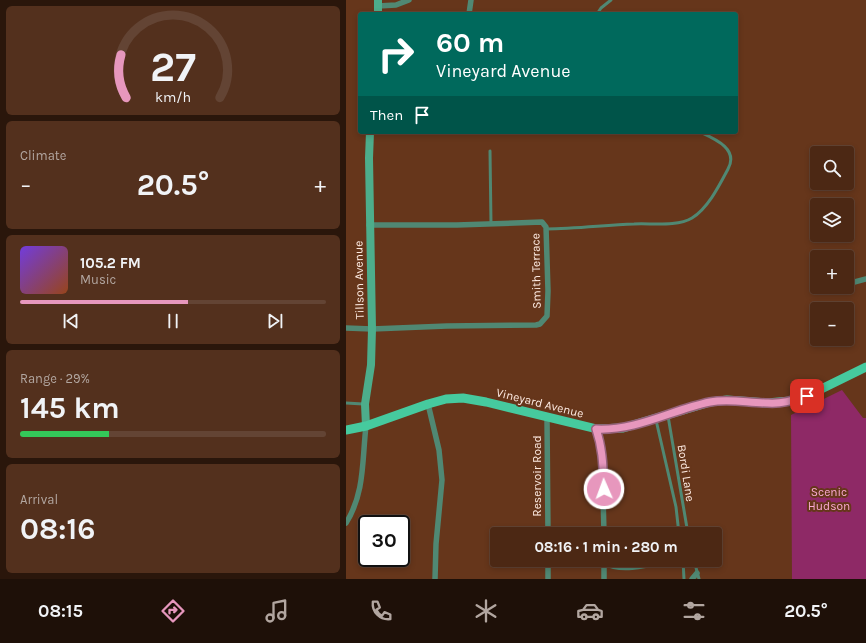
<!DOCTYPE html>
<meta charset="utf-8">
<style>
body{margin:0;font-family:Karla,sans-serif;background:#53301d;color:#f1f3f6;height:100vh;display:flex;flex-direction:column;font-size:15px;white-space:nowrap}
*{box-sizing:border-box;margin:0}
p{font-size:13px;color:#b2a6a0}
.icon{flex:none;width:22px;height:22px;fill:none;stroke:currentColor;stroke-width:2;stroke-linecap:round;stroke-linejoin:round}
.map{position:relative;flex:1;overflow:hidden}
.panel{display:flex;flex-direction:column;gap:6px;padding:6px;background:#2a160b;width:346px}
.panel>*{flex:none}
.banner{position:absolute;left:12px;top:12px;width:380px;height:122px;border-radius:4px;box-shadow:0 2px 6px #0003,0 0 0 1px #634434;background:#00695c;color:#fff;overflow:hidden}
.fabs{position:absolute;left:464px;top:146px;display:grid;gap:8px}
.fabs a{display:grid;place-items:center;width:44px;height:44px;border-radius:4px;background:#4c2814;box-shadow:0 2px 6px #0003,0 0 0 1px #634434;font-size:20px}
.speed{position:absolute;left:12px;top:515px;display:flex;gap:8px;font-size:20px;font-weight:700;text-align:center}
.speed>*{display:grid;place-content:center;width:52px;height:52px;border-radius:50%;background:#4c2814;box-shadow:0 2px 6px #0003,0 0 0 1px #634434;line-height:1}
.speed .limit{border:2px solid #111;border-radius:6px;background:#fff;color:#111}
.pin{position:absolute;display:grid;place-items:center;width:34px;height:34px;color:#fff;margin:-17px;border-radius:8px;box-shadow:0 2px 6px #0006}
.me{position:absolute;width:44px;margin:-22px;rotate:358deg;stroke-linejoin:round;filter:drop-shadow(0 0 3px #0008)}
.turn{display:flex;align-items:center;gap:14px;height:84px;padding:0 12px;font-size:18px}
.turn .icon{width:52px;height:52px;stroke-width:2.5}
.turn b{display:block;font-size:28px;line-height:34px}
.then{display:flex;align-items:center;height:38px;padding:0 12px;background:#0003;gap:8px;font-size:15px}
.big{font-size:30px;font-weight:700;line-height:1.1}
.panel .card{flex:1;display:flex;flex-direction:column;justify-content:center;gap:6px;min-width:0;padding:0 14px;border-radius:6px;background:#53301d}
.panel .dial{align-items:center;gap:0}
.dial svg{height:104px;overflow:visible;fill:none;stroke:#634434;stroke-width:7;stroke-linecap:round;text-anchor:middle}
.dial text{fill:#f1f3f6;stroke:none}
.song{display:flex;align-items:center;gap:12px}
.cover{width:48px;height:48px;border-radius:6px;background:linear-gradient(135deg,hsl(260 70% 55%),hsl(20 70% 35%))}
.played{height:4px;border-radius:2px;background:linear-gradient(90deg,#e797bd 55%,#634434 55%)}
.keys{display:flex;justify-content:space-around;direction:ltr}
.heat{display:flex;justify-content:space-between;align-items:center;font-size:22px;direction:ltr}
.charge{height:6px;border-radius:3px;background:linear-gradient(90deg,#34c759 29%,#634434 0)}
.trip{position:absolute;left:144px;top:527px;width:232px;height:40px;border-radius:4px;background:#4c2814;box-shadow:0 2px 6px #0003,0 0 0 1px #634434;font-weight:700;line-height:40px;text-align:center}
.tab-bar{display:flex;height:64px;justify-content:space-around;align-items:center;background:#1e1008;color:#b2a6a0}
.tab-bar .icon{width:28px;height:28px}
.tab-bar .current{color:#e797bd}
.tab-bar b{font-size:18px;color:#f1f3f6}
main{display:flex;flex:1;min-height:0}
.map>svg:first-child{display:block}
</style>
<main>
<section class="panel">
<div class="card dial"><svg viewBox="0 0 100 80">
<path d="M14 69A42 42 0 1 1 86 69"/>
<path d="M14 69A42 42 0 0 1 10 36" stroke="#e797bd"/>
<text x="50" y="56" font-size="32" font-weight="700">27</text>
<text x="50" y="72" font-size="11">km/h</text>
</svg></div>
<div class="card"><p>Climate</p>
<div class="heat"><a>−</a><b class="big">20.5°</b><a>+</a></div>
</div>
<div class="card">
<div class="song"><i class="cover"></i><div><b>105.2 FM</b><p>Music</p></div></div>
<div class="played"></div>
<div class="keys"><svg class="icon" aria-label="previous" viewBox="0 0 24 24"><path d="M18 5L8 12l10 7zM5 5v14"/></svg><svg class="icon" aria-label="pause" viewBox="0 0 24 24"><path d="M8 5v14M16 5v14"/></svg><svg class="icon" aria-label="next" viewBox="0 0 24 24"><path d="M6 5l10 7-10 7zM19 5v14"/></svg></div>
</div>
<div class="card"><p>Range · 29%</p><b class="big">145 km</b><div class="charge"></div></div>
<div class="card"><p>Arrival</p><b class="big">08:16</b></div>
</section>
<div class="map">
<svg width="520" height="579" viewBox="0 0 520 579">
<rect width="100%" height="100%" fill="#66361b"/>
<!-- green -->
<path fill="#8e2966" d="M496,390l21,28h3v161h-74l-1,-164z"/>
<g fill="none" stroke-linecap="round" stroke-linejoin="round">
<!-- lane -->
<path stroke="#508873" stroke-width="3" d="M251,14l4,-6 10,-8
M144,151l1,73
M200,229c30,0 59,-4 88,-5 17,-1 43,3 58,-6 16,-10 27,-32 36,-49 11,-20 -13,-30 -28,-37
M0,403l17,1
M322,416l20,118
M310,420l20,87 3,27
M337,560l1,19
M348,560l5,19
M258,564c19,11 52,0 73,-4"/>
<!-- street -->
<path stroke="#508873" stroke-width="5.5" d="M32,6l18,-1 13,-5
M123,14l2,-14
M501,284l19,-5
M481,289l7,-2
M0,328l26,1 75,-3 89,-1 4,-1 7,-8 1,-25 -2,-64 -4,-5 -85,3h-88
M82,404l11,46 3,30 -6,64 -1,35
M201,418l1,116
M251,429l4,14 1,10 2,81
M0,523c19,-30 16,-63 20,-97
M202,579v-19
M258,579v-19
M346,579l5,-6"/>
<!-- secondary -->
<path stroke="#4dad8b" stroke-width="8" d="M32,0v14
M20,426l-1,-22 6,-39 1,-36 -3,-171 1,-26"/>
<!-- primary -->
<path stroke="#46ca9e" stroke-width="9" d="M0,430l20,-4 62,-22 18,-5 17,-1 23,4 111,27 26,-1 87,-26 17,-2 40,3 23,-2 17,-5 59,-29"/>
</g>
<g fill="none" stroke-linecap="round" stroke-linejoin="round">
<defs>
<path id="route" d="M258,489c-1,-21 -1,-40 -8,-60 41,2 75,-19 114,-27 19,-4 38,1 58,1 14,1 26,-3 39,-7"/>
</defs>
<!-- route casing -->
<use href="#route" stroke="#96627b" stroke-width="10"/>
<!-- route -->
<use href="#route" stroke="#e797bd" stroke-width="7"/>
</g>
<g text-anchor="middle" stroke-width="4" stroke-linejoin="round" paint-order="stroke">
<!-- street labels -->
<g font-size="12" fill="#fdeae1" stroke="#66361b">
<text transform="translate(190 271) rotate(-91)" y="4">Smith Terrace</text>
<text transform="translate(13 280) rotate(-91)" y="4">Tillson Avenue</text>
<text transform="translate(194 403) rotate(14)" y="4">Vineyard Avenue</text>
<text transform="translate(340 473) rotate(81)" y="4">Bordi Lane</text>
<text transform="translate(191 476) rotate(-90)" y="4">Reservoir Road</text>
</g>
<!-- park labels -->
<g font-size="12" fill="#fba9d3" stroke="#66361b">
<text x="483" y="496">Scenic<tspan x="483" dy="14">Hudson</tspan></text>
</g>
</g>
</svg>
<div class="fabs">
<a><svg class="icon" aria-label="search" viewBox="0 0 24 24"><circle cx="10" cy="10" r="6"/><path d="M15 15l6 6"/></svg></a>
<a><svg class="icon" aria-label="layers" viewBox="0 0 24 24"><path d="M12 4l9 5-9 5-9-5zM3 14l9 5 9-5"/></svg></a>
<a>+</a>
<a>−</a>
</div>
<div class="speed"><div class="limit">30</div></div>
<div class="pin" style="left:461px;top:396px;background:#d93025"><svg class="icon" aria-label="arrive" viewBox="0 0 24 24"><path d="M6 21V4h12l-3 4 3 4H6"/></svg></div>
<svg class="me" style="left:258px;top:489px" viewBox="-20 -20 40 40"><circle r="17" fill="#e797bd" stroke="#fff" stroke-width="3"/><path d="M0-11L8 9 0 5-8 9z" fill="#fff"/></svg>
<div class="trip">08:16 · 1 min · 280 m</div>
<div class="banner">
<div class="turn"><svg class="icon" aria-label="right" viewBox="0 0 24 24"><path d="M7 20v-9h11M14 6l5 5-5 5"/></svg><div><b>60 m</b>Vineyard Avenue</div></div>
<div class="then">Then<svg class="icon" aria-label="arrive" viewBox="0 0 24 24"><path d="M6 21V4h12l-3 4 3 4H6"/></svg></div>
</div>
</div>
</main>
<nav class="tab-bar">
<b>08:15</b>
<svg class="icon current" aria-label="directions" viewBox="0 0 24 24"><path d="M12 3l9 9-9 9-9-9zM9 14v-3h6M13 9l2 2-2 2"/></svg>
<svg class="icon" aria-label="music" viewBox="0 0 24 24"><path d="M9 18V5l10-2v13"/><circle cx="6" cy="18" r="3"/><circle cx="16" cy="16" r="3"/></svg>
<svg class="icon" aria-label="phone" viewBox="0 0 24 24"><path d="M5 4h4l2 5-3 2q2 4 5 5l2-3 5 2v4C11 20 4 13 5 4z"/></svg>
<svg class="icon" aria-label="climate" viewBox="0 0 24 24"><path d="M12 3v18M4 7l16 10M4 17L20 7"/></svg>
<svg class="icon" aria-label="car" viewBox="0 0 24 24"><path d="M5 17H2v-5l4-1 3-4h7l3 4 3 1v5h-3M9 17h6M6 11h13"/><circle cx="7" cy="17" r="2"/><circle cx="17" cy="17" r="2"/></svg>
<svg class="icon" aria-label="filters" viewBox="0 0 24 24"><path d="M4 7h16M4 17h16"/><circle cx="9" cy="7" r="2"/><circle cx="15" cy="17" r="2"/></svg>
<b>20.5°</b>
</nav>
